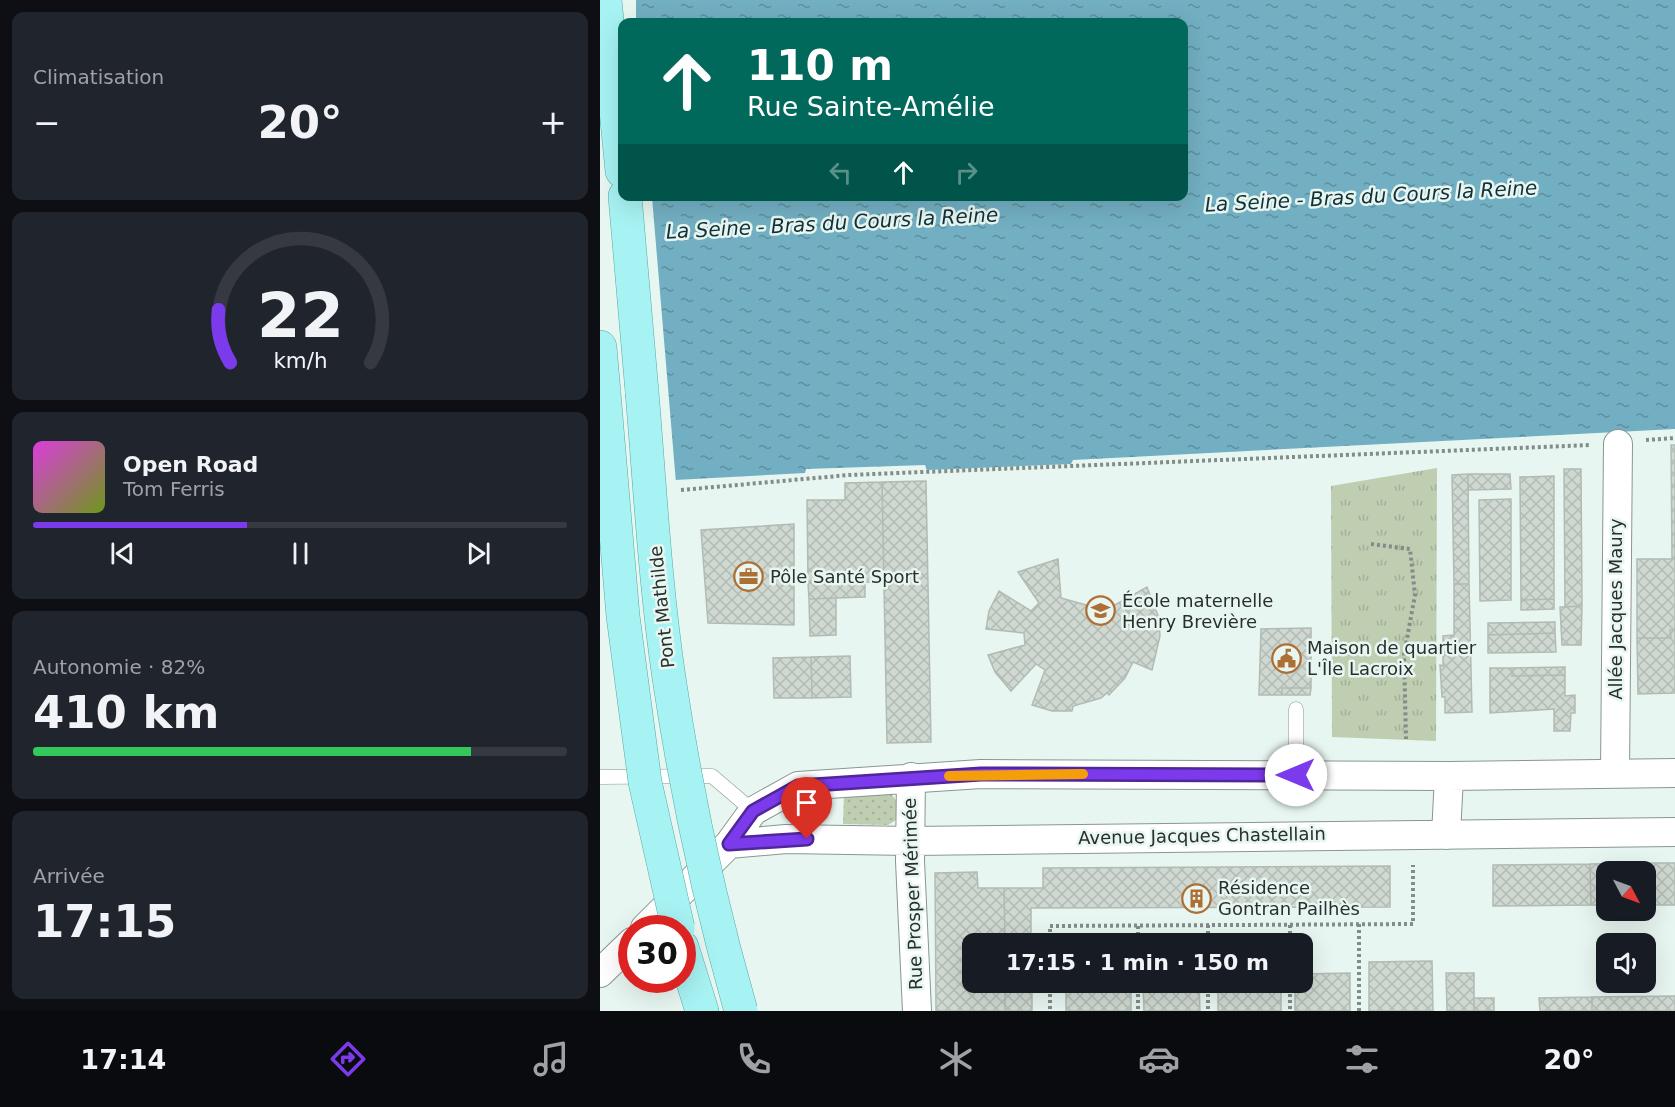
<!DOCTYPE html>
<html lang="fr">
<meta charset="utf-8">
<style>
body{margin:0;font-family:"DejaVu Sans",sans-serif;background:#20242c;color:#f1f3f6;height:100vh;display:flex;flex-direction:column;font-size:22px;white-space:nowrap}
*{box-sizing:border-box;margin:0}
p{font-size:20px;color:#9ea1a6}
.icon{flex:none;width:33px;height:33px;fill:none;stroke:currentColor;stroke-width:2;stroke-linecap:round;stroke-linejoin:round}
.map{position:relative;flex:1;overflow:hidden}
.sheet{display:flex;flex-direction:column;gap:12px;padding:12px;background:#0d0f14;width:600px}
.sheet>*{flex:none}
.top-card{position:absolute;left:18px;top:18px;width:570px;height:183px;border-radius:12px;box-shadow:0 6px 24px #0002;background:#00695c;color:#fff;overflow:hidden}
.needle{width:39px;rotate:131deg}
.fabs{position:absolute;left:996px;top:861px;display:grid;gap:12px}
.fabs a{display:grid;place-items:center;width:60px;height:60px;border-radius:12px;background:#171b24;box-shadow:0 6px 24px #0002;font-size:30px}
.speed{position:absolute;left:18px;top:915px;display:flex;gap:12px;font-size:30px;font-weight:700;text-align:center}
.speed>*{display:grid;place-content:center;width:78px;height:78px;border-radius:50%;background:#171b24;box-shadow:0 6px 24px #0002;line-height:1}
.speed .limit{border:9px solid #d22;background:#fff;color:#111}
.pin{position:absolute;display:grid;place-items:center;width:51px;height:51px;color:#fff;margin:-62px -26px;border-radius:50% 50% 50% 0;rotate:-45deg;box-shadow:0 0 6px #0007}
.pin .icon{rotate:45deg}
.me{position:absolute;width:66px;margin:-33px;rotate:270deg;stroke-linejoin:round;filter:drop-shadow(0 0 4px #0008)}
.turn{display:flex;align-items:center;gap:21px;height:126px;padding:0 30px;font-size:27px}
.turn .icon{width:78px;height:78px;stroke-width:2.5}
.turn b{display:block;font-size:42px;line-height:51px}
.lanes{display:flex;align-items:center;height:57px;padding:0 30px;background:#0003;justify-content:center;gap:30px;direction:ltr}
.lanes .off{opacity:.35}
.big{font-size:45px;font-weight:700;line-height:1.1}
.sheet .widget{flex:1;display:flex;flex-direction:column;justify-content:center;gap:9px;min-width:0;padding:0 21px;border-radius:12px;background:#20242c}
.sheet .dial{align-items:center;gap:0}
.dial svg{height:156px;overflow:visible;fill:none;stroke:#363941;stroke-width:7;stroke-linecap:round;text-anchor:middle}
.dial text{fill:#f1f3f6;stroke:none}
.song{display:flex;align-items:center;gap:18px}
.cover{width:72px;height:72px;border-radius:9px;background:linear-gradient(135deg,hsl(300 70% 55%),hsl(80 70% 35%))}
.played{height:6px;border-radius:3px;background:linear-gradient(90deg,#7c3aed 40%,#363941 40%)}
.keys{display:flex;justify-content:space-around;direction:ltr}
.heat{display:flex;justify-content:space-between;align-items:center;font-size:33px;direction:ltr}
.charge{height:9px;border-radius:4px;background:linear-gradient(90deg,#34c759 82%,#363941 0)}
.trip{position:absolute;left:362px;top:933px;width:351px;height:60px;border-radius:12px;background:#171b24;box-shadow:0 6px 24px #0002;font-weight:700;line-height:60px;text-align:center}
.tab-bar{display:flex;height:96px;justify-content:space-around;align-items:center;background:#090b0e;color:#9ea1a6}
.tab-bar .icon{width:42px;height:42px}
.tab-bar .active{color:#7c3aed}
.tab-bar b{font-size:27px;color:#f1f3f6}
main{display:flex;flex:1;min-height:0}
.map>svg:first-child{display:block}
</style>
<main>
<section class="sheet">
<div class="widget"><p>Climatisation</p>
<div class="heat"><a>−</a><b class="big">20°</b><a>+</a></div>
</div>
<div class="widget dial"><svg viewBox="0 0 100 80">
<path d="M14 69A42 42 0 1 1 86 69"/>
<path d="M14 69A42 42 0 0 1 8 42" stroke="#7c3aed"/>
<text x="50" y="56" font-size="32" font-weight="700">22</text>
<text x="50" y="72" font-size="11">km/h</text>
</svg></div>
<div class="widget">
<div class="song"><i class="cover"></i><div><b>Open Road</b><p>Tom Ferris</p></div></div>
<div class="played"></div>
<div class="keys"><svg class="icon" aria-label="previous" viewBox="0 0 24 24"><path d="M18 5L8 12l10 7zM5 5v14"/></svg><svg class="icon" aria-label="pause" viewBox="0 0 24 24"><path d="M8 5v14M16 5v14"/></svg><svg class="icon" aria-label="next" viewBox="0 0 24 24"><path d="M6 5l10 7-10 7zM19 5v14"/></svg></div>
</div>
<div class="widget"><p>Autonomie · 82%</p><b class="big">410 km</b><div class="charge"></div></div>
<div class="widget"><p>Arrivée</p><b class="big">17:15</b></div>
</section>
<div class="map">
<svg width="1075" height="1011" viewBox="0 0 1075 1011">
<defs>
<pattern id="grass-dots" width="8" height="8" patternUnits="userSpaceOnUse" patternTransform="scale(1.5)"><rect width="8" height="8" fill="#bfcdb1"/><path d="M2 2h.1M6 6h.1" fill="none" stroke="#a4b099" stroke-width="1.8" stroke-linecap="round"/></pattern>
<pattern id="park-tufts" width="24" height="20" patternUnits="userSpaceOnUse" patternTransform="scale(1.5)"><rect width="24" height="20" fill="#bfcdb1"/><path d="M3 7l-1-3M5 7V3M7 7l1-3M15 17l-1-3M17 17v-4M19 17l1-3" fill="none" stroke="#a4b099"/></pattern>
<pattern id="water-ripples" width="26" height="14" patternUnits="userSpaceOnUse" patternTransform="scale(1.5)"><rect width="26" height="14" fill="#72afc2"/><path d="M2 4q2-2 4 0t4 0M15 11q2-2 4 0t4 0" fill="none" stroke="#5e8f9e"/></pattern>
<pattern id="building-cross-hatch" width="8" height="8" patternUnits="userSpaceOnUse" patternTransform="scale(1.5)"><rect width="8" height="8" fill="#cfd9d1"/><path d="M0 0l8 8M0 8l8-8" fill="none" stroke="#b2bbb4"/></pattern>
</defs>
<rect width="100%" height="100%" fill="#e8f6f1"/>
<!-- grass -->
<path fill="url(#grass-dots)" d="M244,794h47l5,6v20l-8,5 -45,-1z
M201,800h10l2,27 -20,-1 -8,-9 5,-13z"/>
<!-- park -->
<path fill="url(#park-tufts)" d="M837,468l-1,273 -104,-4 -1,-251z"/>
<!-- water -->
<path fill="url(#water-ripples)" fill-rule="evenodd" d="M0,0h1075v429l-602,31 -2,4 -144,6 -2,-5 -119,4 -1,4 -205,11zM22,22h562v174h-562z"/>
<!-- pier -->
<path fill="#e8f6f1" d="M0,0h36v22h-14v174l30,1 24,286 -76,4z"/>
<!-- building -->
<path fill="url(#building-cross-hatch)" stroke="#b1bbb3" stroke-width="1.5" d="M1071,445h4v185h-5l1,8h-34v-79h35z
M964,469h17l1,137 -17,1z
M868,474l1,110h-15l-2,-109z
M868,474h42l1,15 -43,1z
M954,476v123l-33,1 -1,-123z
M326,481l5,261 -44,1 -5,-261z
M282,482l2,100 -76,1 -1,-83h38v-17z
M911,499v101l-31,1 -1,-101z
M194,524v101l-86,-2 -7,-93z
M458,559l3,39 25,7 9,11 52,-29 12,31 1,18 -8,34 -19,-8 -8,16 -16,17 -2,-2 -6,5 -28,8 -1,5h-20l-20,-6 13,-35 -9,-6 -25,27 -16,-19 -7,-17 37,-10 -1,-12 -38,-4 3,-18 10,-20 32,20 8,-8 -21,-31z
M208,583h57v14l-56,2z
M854,584h15l3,128 -27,1v-16h-3l-2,-32 3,1v-30l11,-1z
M236,598v37l-26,1 -1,-37z
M954,599v10l-33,1v-10z
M982,606l-1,39h-19l-2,-38z
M955,622v11l-67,2v-12z
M711,628v60h-29v7h-23l2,-66z
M1070,630h5v63l-37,1 -1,-56h34z
M955,633l1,19 -68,1v-18z
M250,656l1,41 -39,1 -1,-41z
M211,657l1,41h-38l-1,-40z
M965,667v8l-53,1v-8z
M890,668h22v8l53,-1v21l10,-1v18h-4l-1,18h-16v-22l-64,4z
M682,688h29l-1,7h-28z
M1034,863h41v42h-29v-33h-40v33h-15l-1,-41z
M990,864l1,41 -98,1v-41z
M790,866v41l-359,1v36h-26l-1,-56h39v-20z
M377,872l1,16h26l1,56h-33v38h33v29h-69l-1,-138z
M832,961l1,50h-64v-49z
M750,973v38h-55v-29h7v-8z
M846,973h28v38h-27z
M405,982h27v29h-27z
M466,982h65v29h-65z
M543,982h56l1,29h-56z
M618,982h63v29h-63z
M1075,996v15h-83v-14z
M992,997v14h-52l-1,-13z
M874,998h20v13h-20z"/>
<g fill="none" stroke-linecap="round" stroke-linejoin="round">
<defs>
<path id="lane" d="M696,709v66
M0,777l112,-1 41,35"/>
<path id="street" d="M1015,773l3,-329
M311,777l-1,84 7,150
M846,835l3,-59
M129,844l57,-5 125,2 764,-9
M45,928l84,-84 24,-33 45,-25 183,-12 468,2 226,-3
M0,973l32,-31"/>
<path id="primary" d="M5,0l17,171
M25,196l17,196
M0,347l4,46
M82,947l20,64"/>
</defs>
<!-- lane casing -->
<use href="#lane" stroke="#899691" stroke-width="15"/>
<!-- street casing -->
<use href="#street" stroke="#899691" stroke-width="30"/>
<!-- primary casing -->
<use href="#primary" stroke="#55a9a8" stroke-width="34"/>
<!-- path -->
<path stroke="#828c89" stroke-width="4" stroke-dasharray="3 3" stroke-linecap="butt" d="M1046,440l29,-2
M81,490l168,-15 742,-30
M771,544l39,5 5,46 -11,60 2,84
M759,924v87
M608,925v19
M690,925v19
M538,926v18
M450,944v-18l363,-2v-59
M450,982v29
M538,982v29
M608,982v29
M690,982v29"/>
<!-- lane -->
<use href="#lane" stroke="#fff" stroke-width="14"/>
<!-- street -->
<use href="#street" stroke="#fff" stroke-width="28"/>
<!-- primary -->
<use href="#primary" stroke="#a7f2f3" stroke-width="33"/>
<defs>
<path id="primary-bridge" d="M42,392c8,95 13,192 27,286 17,114 40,222 72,333
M4,393l19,223 22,166 33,146"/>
</defs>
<!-- primary-bridge casing -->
<use href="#primary-bridge" stroke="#55a9a8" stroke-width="34" stroke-linecap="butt"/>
<!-- primary-bridge -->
<use href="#primary-bridge" stroke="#a7f2f3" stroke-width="33"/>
</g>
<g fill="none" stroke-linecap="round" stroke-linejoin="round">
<defs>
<path id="route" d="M207,839l-78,5 24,-33 45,-25 183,-12 315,1"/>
</defs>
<!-- route casing -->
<use href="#route" stroke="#51269a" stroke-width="15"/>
<!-- route -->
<use href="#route" stroke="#7c3aed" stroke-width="10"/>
<!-- slow -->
<path stroke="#f59e0b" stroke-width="10" d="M349,776l134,-2"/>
</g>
<!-- icons -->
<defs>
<symbol id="office-ring" viewBox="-11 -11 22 22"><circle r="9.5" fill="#e8f6f1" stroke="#ae6f35" stroke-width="1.5"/><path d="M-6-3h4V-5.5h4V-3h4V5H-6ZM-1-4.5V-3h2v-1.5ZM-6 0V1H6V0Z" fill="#ae6f35"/></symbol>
<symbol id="school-ring" viewBox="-11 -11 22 22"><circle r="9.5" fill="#e8f6f1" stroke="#ae6f35" stroke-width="1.5"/><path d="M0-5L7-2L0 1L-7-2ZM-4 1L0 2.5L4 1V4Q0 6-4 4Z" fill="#ae6f35"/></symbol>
<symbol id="civic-ring" viewBox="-11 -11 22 22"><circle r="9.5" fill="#e8f6f1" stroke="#ae6f35" stroke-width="1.5"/><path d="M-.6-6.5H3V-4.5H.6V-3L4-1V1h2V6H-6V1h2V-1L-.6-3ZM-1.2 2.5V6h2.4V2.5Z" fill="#ae6f35"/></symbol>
<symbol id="building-ring" viewBox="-11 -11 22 22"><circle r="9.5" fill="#e8f6f1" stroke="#ae6f35" stroke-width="1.5"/><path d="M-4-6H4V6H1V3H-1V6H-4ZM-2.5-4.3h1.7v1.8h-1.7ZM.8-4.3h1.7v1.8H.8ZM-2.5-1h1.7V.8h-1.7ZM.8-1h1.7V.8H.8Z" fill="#ae6f35"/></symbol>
</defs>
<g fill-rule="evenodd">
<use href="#office-ring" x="132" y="560" width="33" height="33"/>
<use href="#school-ring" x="484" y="594" width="33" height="33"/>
<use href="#civic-ring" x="670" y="642" width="33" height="33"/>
<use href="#building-ring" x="580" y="882" width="33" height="33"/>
</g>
<g text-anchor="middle" stroke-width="5" stroke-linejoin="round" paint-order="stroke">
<!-- poi labels -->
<g font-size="18" fill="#292f2d" stroke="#e8f6f1" text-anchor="start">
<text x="170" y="583">Pôle Santé Sport</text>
<text x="522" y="607">École maternelle<tspan x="522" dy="21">Henry Brevière</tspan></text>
<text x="707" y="654">Maison de quartier<tspan x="707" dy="21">L'Île Lacroix</tspan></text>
<text x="618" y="894">Résidence<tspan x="618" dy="21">Gontran Pailhès</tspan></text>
</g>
<!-- street labels -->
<g font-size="18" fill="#292f2d" stroke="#e8f6f1">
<text transform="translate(62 607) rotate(-96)" y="6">Pont Mathilde</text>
<text transform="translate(1016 609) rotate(-90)" y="6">Allée Jacques Maury</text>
<text transform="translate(602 836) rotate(-1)" y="6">Avenue Jacques Chastellain</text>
<text transform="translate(313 894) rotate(-92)" y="6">Rue Prosper Mérimée</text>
</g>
<!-- water labels -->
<g font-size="20" font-style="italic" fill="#123139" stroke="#e8f6f1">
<text transform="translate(771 196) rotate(-3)" y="7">La Seine - Bras du Cours la Reine</text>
<text transform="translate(232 223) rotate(-3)" y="7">La Seine - Bras du Cours la Reine</text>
</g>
</g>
</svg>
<div class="fabs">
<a><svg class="needle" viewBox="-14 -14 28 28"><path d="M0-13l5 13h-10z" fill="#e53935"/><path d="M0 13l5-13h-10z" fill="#9ea1a6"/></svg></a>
<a><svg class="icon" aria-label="sound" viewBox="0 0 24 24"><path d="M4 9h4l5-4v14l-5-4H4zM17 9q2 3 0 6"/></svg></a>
</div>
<div class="speed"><div class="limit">30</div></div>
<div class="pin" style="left:207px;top:839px;background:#d93025"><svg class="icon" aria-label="arrive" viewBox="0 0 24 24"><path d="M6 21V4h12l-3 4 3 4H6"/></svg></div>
<svg class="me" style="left:696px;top:775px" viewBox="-20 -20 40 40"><circle r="19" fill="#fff"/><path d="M0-13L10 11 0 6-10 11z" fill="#7c3aed"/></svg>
<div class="trip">17:15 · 1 min · 150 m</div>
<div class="top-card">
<div class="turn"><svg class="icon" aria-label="ahead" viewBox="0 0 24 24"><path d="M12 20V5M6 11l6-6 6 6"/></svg><div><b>110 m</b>Rue Sainte-Amélie</div></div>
<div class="lanes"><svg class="icon off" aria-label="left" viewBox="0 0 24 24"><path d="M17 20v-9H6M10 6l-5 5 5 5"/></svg><svg class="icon" aria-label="ahead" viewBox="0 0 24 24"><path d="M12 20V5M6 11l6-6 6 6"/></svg><svg class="icon off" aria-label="right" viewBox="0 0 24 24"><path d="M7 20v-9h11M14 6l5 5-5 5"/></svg></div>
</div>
</div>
</main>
<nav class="tab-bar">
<b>17:14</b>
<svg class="icon active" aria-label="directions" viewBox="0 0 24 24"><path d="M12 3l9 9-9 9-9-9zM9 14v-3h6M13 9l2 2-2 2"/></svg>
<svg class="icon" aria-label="music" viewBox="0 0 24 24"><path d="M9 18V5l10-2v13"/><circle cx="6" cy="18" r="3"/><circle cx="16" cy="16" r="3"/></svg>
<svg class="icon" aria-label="phone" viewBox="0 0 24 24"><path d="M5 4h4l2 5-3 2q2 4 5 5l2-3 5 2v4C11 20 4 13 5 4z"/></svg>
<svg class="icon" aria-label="climate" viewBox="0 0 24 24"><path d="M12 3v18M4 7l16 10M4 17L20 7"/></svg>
<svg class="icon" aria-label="car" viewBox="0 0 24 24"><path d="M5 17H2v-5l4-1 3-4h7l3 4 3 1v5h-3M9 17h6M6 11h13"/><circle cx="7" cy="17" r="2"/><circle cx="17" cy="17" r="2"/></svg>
<svg class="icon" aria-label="filters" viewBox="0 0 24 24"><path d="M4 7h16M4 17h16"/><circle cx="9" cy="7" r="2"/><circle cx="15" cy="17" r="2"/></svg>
<b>20°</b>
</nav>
